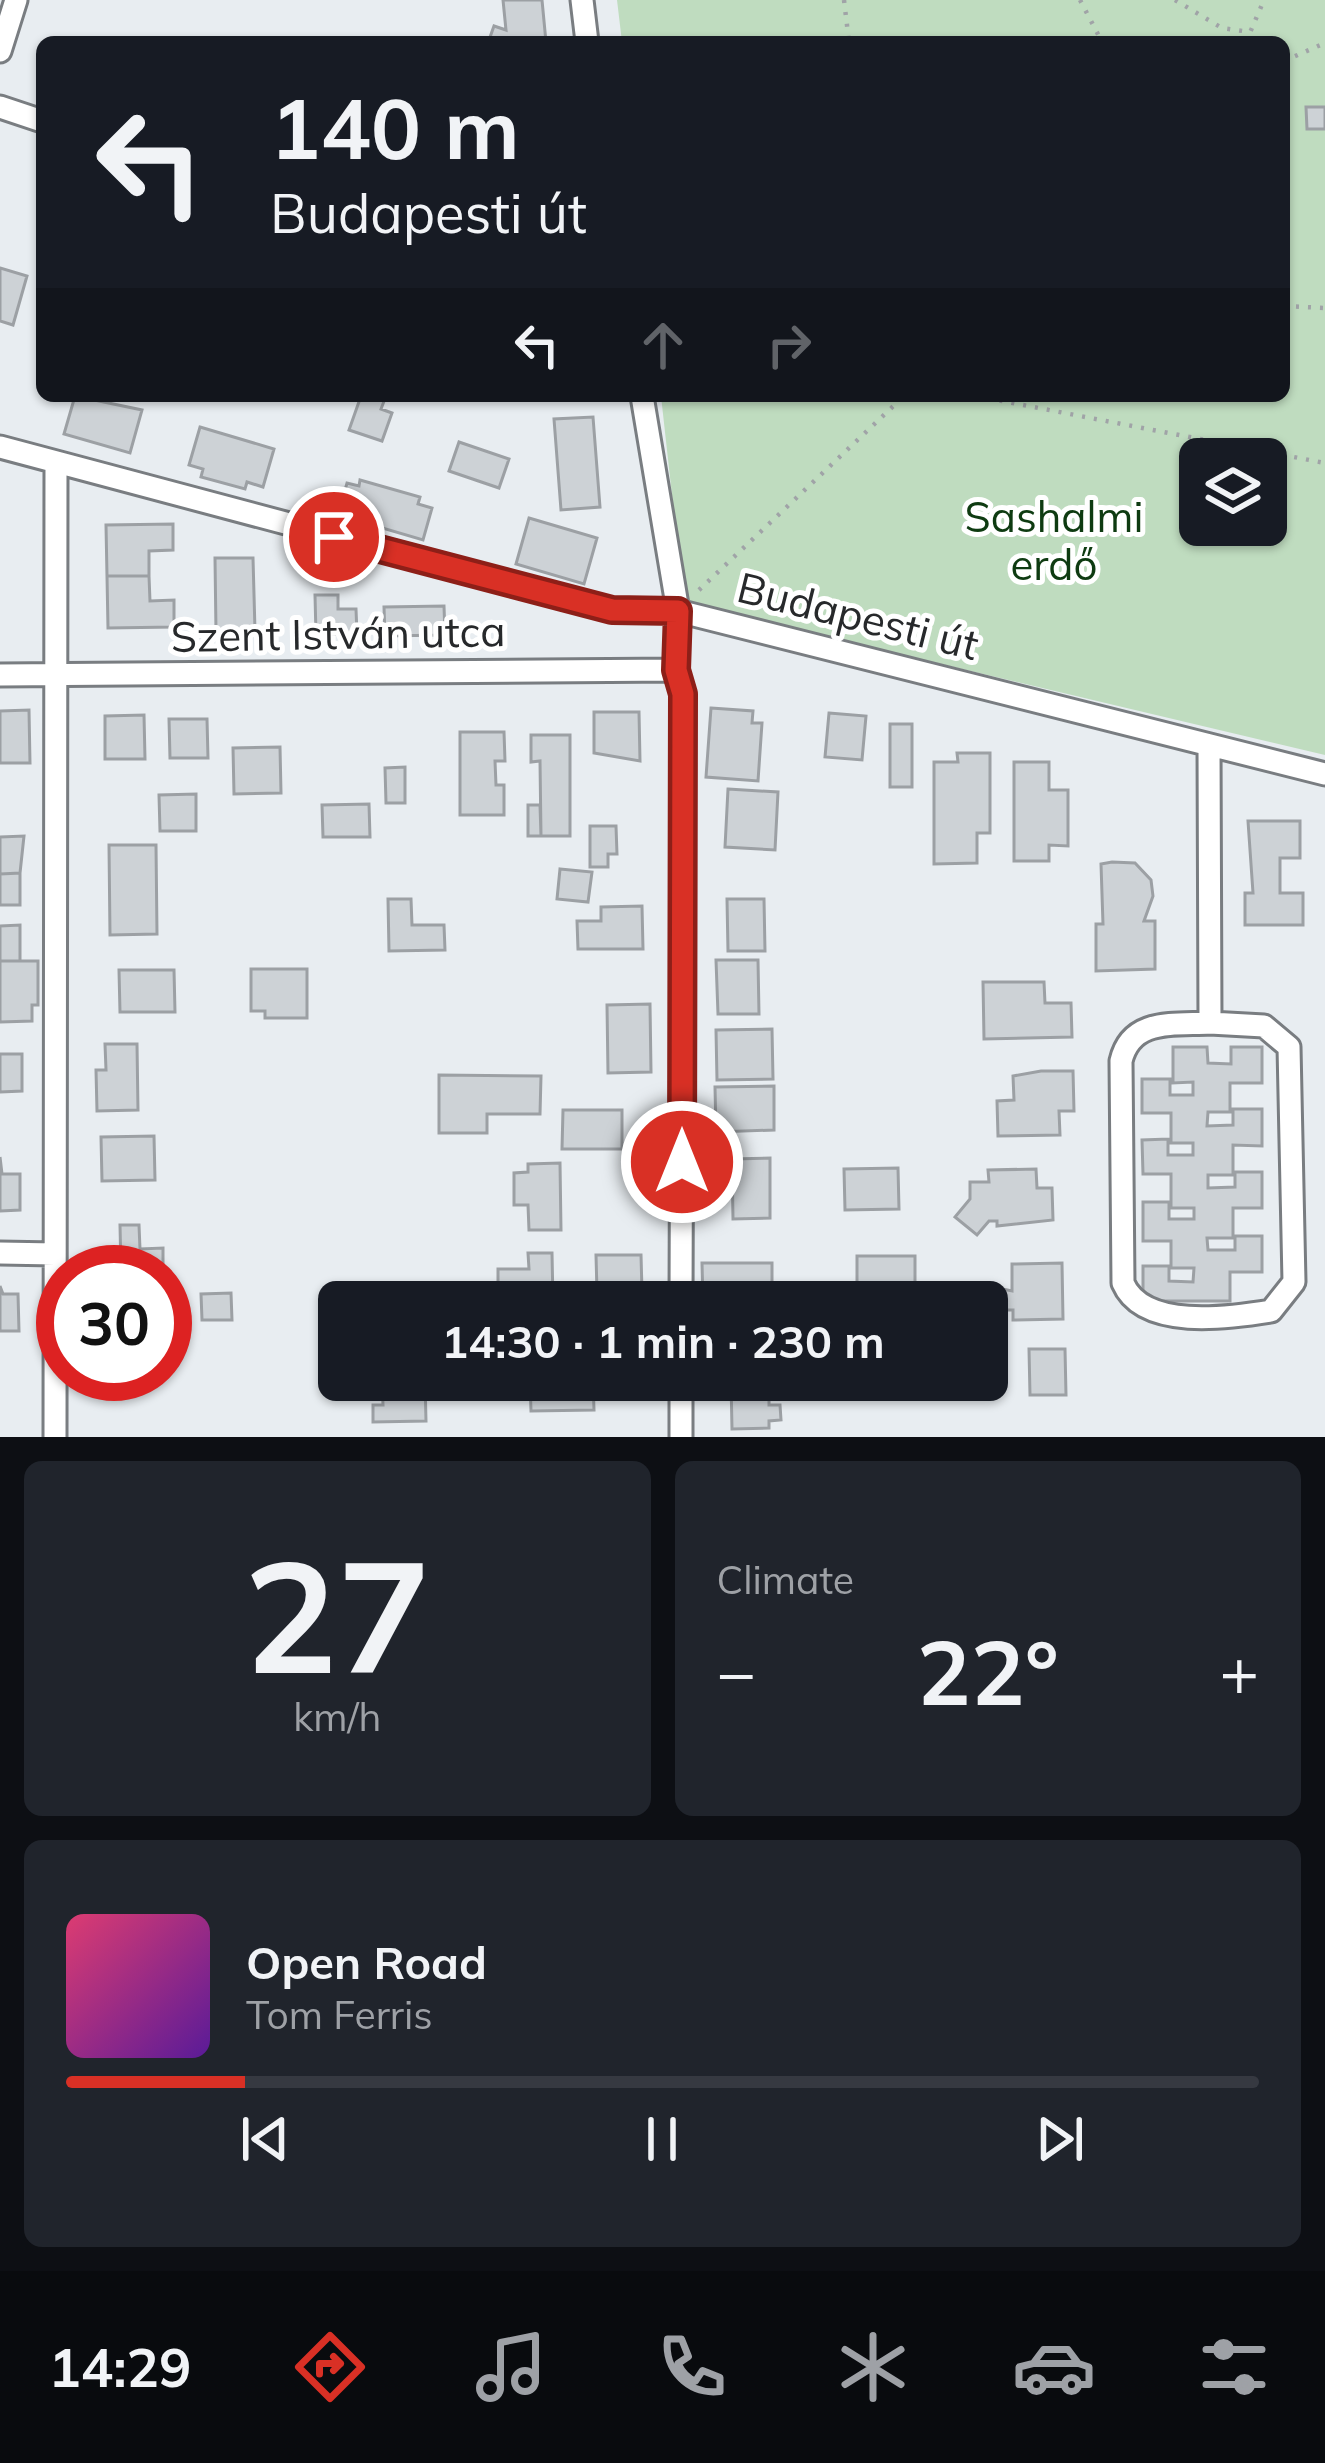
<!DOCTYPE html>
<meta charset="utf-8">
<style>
body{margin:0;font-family:Mulish,sans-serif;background:#20242c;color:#f1f3f6;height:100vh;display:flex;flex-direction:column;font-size:45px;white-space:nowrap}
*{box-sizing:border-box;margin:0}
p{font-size:39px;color:#9ea1a6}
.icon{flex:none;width:66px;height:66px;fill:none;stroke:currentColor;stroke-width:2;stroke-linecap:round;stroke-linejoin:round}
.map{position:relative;height:1437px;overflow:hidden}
.details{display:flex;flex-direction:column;gap:24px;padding:24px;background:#0d0f14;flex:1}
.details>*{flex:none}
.guide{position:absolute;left:36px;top:36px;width:1254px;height:366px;border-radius:18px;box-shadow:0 3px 9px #0004;background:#171b24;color:#f1f3f6;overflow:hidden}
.fabs{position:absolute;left:1179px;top:438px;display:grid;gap:24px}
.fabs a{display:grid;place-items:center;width:108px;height:108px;border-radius:18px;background:#171b24;box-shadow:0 3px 9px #0004;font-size:60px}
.speed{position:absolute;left:36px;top:1245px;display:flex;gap:24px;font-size:60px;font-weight:700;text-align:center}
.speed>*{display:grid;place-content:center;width:156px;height:156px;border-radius:50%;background:#171b24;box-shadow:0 3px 9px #0004;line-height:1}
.speed .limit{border:18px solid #d22;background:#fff;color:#111}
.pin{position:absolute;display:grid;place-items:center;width:102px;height:102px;color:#fff;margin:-51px;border:6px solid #fff;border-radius:50%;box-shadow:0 3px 12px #0007}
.me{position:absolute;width:132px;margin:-66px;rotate:0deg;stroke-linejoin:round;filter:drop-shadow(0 0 9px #0008)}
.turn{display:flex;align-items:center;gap:42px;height:252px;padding:0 36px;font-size:54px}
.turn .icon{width:156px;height:156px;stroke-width:2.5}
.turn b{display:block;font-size:84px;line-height:102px}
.lanes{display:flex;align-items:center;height:114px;padding:0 36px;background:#0003;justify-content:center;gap:60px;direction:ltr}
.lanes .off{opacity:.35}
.big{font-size:90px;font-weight:700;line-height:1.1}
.details .card{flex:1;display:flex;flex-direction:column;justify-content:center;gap:18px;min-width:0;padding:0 42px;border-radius:18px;background:#20242c}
.details .dial{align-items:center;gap:0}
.dial b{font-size:156px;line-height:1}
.song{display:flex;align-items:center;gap:36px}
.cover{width:144px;height:144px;border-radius:18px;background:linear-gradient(135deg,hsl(340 70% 55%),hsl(270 70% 35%))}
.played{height:12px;border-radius:6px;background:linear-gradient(90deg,#d93025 15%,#363941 15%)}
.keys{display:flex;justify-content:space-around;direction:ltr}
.heat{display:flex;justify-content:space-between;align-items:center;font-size:66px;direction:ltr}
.details .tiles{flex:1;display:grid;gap:24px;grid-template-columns:1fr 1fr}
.card:last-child{grid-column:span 2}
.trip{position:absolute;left:318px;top:1281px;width:690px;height:120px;border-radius:18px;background:#171b24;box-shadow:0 3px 9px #0004;font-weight:700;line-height:120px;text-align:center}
.tabs{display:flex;height:192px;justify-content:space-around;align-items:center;background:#090b0e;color:#9ea1a6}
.tabs .icon{width:84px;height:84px}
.tabs .current{color:#d93025}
.tabs b{font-size:54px;color:#f1f3f6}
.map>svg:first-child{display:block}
</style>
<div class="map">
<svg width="1325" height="1437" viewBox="0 0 1325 1437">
<rect width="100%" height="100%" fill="#e8edf1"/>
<!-- green -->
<path fill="#bfdcbf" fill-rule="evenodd" d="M617,0h708v755l-641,-152 -23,-207h623v-354h-662zM1200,459h66v66h-66z"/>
<!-- building -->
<path fill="#cdd2d6" stroke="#9ca0a4" stroke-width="3" d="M503,0h39l4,42 -57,-2 5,-14 12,4z
M1306,107h19v22h-18z
M0,268l27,8 -14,49 -13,-4z
M75,396l67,14 -12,43 -66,-19z
M361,396h25l-5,13 11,4 -10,28 -33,-11z
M593,417l7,90 -39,3 -7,-91z
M200,427l74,22 -11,38 -16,-5 -2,7 -44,-12 2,-8 -14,-4z
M459,442l50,17 -10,29 -50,-17z
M360,480l60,17 -2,7 14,4 -9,32 -85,-25 9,-32 12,3z
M529,518l68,20 -13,46 -68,-20z
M173,524v26l-24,1v25h-42l-1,-51z
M215,558h38l2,73 -39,1z
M107,576h42l1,25 24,-1v27l-66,1z
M315,595h23v14h18l1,25 -41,1z
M444,606l1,29 -60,1 -1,-29z
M711,708l42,3 -1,12h10l-4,58 -52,-4z
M29,710l1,53h-30v-52z
M594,712h45l1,49 -46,-8z
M829,713l37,3 -4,44 -37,-3z
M144,715l1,44h-40v-43z
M169,719h38l1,39h-38z
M890,724h22v63h-22z
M460,732h44l1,29h-10l1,24h8v30h-44z
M531,735h39v101h-29l-1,-75 -9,1z
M280,747l1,46 -47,1 -1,-46z
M957,753h33v80h-13v30l-43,1v-102h24z
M1014,762h35v28h19v56l-19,-1v16h-35z
M405,767v36h-19l-1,-35z
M728,789l50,3 -3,58 -50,-3z
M196,794v37h-36l-1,-36z
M369,804l1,33h-47l-1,-32z
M528,805h12l1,31h-13z
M1248,821h52v37h-20v35h23v32h-58v-32h8z
M590,826h26l1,28h-9v13h-18z
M24,836l-4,37 -20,1v-37z
M109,845h47l1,89 -47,1z
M1112,862l23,1 16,17 2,16 -9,25h11v48l-59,2v-47h7l-2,-60z
M560,869l32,3 -4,30 -31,-3z
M20,873v32h-20v-31z
M388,899h23l1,26h32l1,25 -56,1z
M727,899h37l1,52h-37z
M642,906l1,43h-65l-1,-28h24v-14z
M20,925v36h-20v-35z
M716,960h42l1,54h-41z
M0,961h38v44h-6v16l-32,1z
M251,969h56v49h-42v-7h-14z
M119,970h55l1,42h-55z
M983,982h61l1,21h26l1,34 -88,2z
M650,1004l1,68 -43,1 -1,-68z
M772,1029l1,50 -56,1 -1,-50z
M105,1044h32l1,66 -41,1 -1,-41h10z
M1173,1047h34l1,16 23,1v-17h31v36h-32v29h-22l-1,14 26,-1v-16h29v37l-29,-1v30h-25v13l27,-1v-15h27v36h-29v30h-26l1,12h27v-14h27v36h-32v29h-87v-35h26v15l24,1 1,-14h-23v-27h-28v-39h26v17h25v-11h-23v-34h-28l-1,-34 26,-1v16h25v-12h-22v-30h-29v-34h28v16h23v-13l-20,1z
M0,1054h22v37l-22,1z
M1041,1071h32l1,40h-15l1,24 -62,1 -1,-35 17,-1 -1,-24z
M439,1075l102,1 -1,38h-53v19h-48z
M774,1086v44l-58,2 -1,-45z
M563,1110h59v39h-60z
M154,1136l1,44 -53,1 -1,-44z
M0,1157l2,17h18v36l-20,1z
M770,1158v60l-37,1 -1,-60z
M560,1163l1,67h-32l-1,-25h-14v-32l14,-1v-8z
M898,1168l1,41 -54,1 -1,-41z
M1036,1169l1,19h15l1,32 -56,6v-5h-8l-12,14 -22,-18 15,-18v-17h19l-1,-12z
M120,1225h19l1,24 23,-1v21l-42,1z
M528,1253h24l1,49h-24v-9h-31v-24h31z
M596,1255h45l1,36 -45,1z
M857,1256h58v46h-212l-1,-39h70v26l85,-1z
M1062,1263l1,56 -50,1v-10h-11l-15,16v-24h-14l15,-16 24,5v-27z
M0,1286l3,8h15l1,37h-19z
M231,1293l1,27h-30l-1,-26z
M1029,1349h36l1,46h-36z
M382,1380h43l1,41 -53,1v-17h10z
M530,1380h63l1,30 -63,1z
M731,1381h38v24h11l1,15 -12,1v7l-37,1z"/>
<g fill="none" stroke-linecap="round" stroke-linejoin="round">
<defs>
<path id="street" d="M582,0l5,42
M0,51l16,-51
M0,107l42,14
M642,396l36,215 -2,59 7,24 -2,608
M0,447l612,163 66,1 647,163
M0,675l676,-5
M1209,745l1,278
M1210,1023l54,3 25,21 5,235 -23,29c-43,7 -128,19 -148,-28l-2,-222c10,-43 52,-36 89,-38z
M0,1253l55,1
M55,1437l1,-974
M681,1437v-57"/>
</defs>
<!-- street casing -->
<use href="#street" stroke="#797d81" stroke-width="27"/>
<!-- path -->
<path stroke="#a0a3a7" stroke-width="4.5" stroke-dasharray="3 9" stroke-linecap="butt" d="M844,0l5,42
M1080,0l22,42
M1175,0l47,28 28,4
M1246,42l18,-42
M1284,61l41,-18
M1284,306l41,2
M976,396l349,67
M699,590l205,-194"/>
<!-- street -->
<use href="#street" stroke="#fff" stroke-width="21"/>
</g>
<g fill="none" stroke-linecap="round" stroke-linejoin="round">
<defs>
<path id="route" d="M334,537l278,73 66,1 -2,59 7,24 -1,468"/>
</defs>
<!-- route casing -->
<use href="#route" stroke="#8d1f18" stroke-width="30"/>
<!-- route -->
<use href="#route" stroke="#d93025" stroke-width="21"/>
</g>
<g text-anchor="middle" stroke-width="10" stroke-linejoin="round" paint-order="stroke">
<!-- park labels -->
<g font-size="42" fill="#0e3b11" stroke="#fff">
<text x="1054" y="532">Sashalmi<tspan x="1054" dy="48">erdő</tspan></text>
</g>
<!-- street labels -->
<g font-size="42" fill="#27292b" stroke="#fff">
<text transform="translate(858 616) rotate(14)" y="15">Budapesti út</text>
<text transform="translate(338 634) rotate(-1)" y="15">Szent István utca</text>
</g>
</g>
</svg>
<div class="fabs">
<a><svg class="icon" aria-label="layers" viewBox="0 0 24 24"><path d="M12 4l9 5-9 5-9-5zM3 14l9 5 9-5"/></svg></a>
</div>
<div class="speed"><div class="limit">30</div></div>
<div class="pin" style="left:334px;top:537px;background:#d93025"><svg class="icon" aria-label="arrive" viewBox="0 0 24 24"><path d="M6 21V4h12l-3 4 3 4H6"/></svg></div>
<svg class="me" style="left:682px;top:1162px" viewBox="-20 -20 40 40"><circle r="17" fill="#d93025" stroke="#fff" stroke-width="3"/><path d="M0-11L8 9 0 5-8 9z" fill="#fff"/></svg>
<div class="trip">14:30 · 1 min · 230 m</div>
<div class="guide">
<div class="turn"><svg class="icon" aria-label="left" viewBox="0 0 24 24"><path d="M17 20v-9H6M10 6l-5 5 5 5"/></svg><div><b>140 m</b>Budapesti út</div></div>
<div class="lanes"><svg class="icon" aria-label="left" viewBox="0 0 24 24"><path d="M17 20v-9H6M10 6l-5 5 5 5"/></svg><svg class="icon off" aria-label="ahead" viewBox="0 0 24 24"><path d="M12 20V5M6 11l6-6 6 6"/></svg><svg class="icon off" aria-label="right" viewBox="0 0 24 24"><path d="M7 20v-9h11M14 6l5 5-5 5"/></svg></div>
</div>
</div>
<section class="details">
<div class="tiles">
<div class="card dial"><b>27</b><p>km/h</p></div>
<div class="card"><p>Climate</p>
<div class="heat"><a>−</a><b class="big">22°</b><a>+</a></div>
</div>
<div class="card">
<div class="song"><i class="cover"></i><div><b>Open Road</b><p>Tom Ferris</p></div></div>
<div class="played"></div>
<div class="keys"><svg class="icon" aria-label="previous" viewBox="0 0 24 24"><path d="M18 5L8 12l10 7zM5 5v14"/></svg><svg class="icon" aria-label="pause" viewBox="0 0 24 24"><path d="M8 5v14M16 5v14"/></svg><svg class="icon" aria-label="next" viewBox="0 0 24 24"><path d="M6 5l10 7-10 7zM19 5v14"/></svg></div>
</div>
</div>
</section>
<nav class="tabs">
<b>14:29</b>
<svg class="icon current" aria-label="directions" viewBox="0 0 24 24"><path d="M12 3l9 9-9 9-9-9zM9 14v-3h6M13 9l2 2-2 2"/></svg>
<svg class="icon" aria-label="music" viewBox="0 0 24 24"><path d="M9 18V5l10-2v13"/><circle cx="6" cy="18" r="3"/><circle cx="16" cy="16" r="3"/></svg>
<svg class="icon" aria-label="phone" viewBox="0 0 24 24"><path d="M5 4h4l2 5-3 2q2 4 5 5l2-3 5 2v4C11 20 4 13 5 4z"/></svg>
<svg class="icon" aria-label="climate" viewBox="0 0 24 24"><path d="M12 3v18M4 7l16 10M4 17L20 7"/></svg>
<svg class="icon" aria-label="car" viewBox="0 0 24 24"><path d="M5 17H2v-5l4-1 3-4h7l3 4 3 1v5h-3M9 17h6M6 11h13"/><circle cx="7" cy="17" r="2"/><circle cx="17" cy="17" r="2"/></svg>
<svg class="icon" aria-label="filters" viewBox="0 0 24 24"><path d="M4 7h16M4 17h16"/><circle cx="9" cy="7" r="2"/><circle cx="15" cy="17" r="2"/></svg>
</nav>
